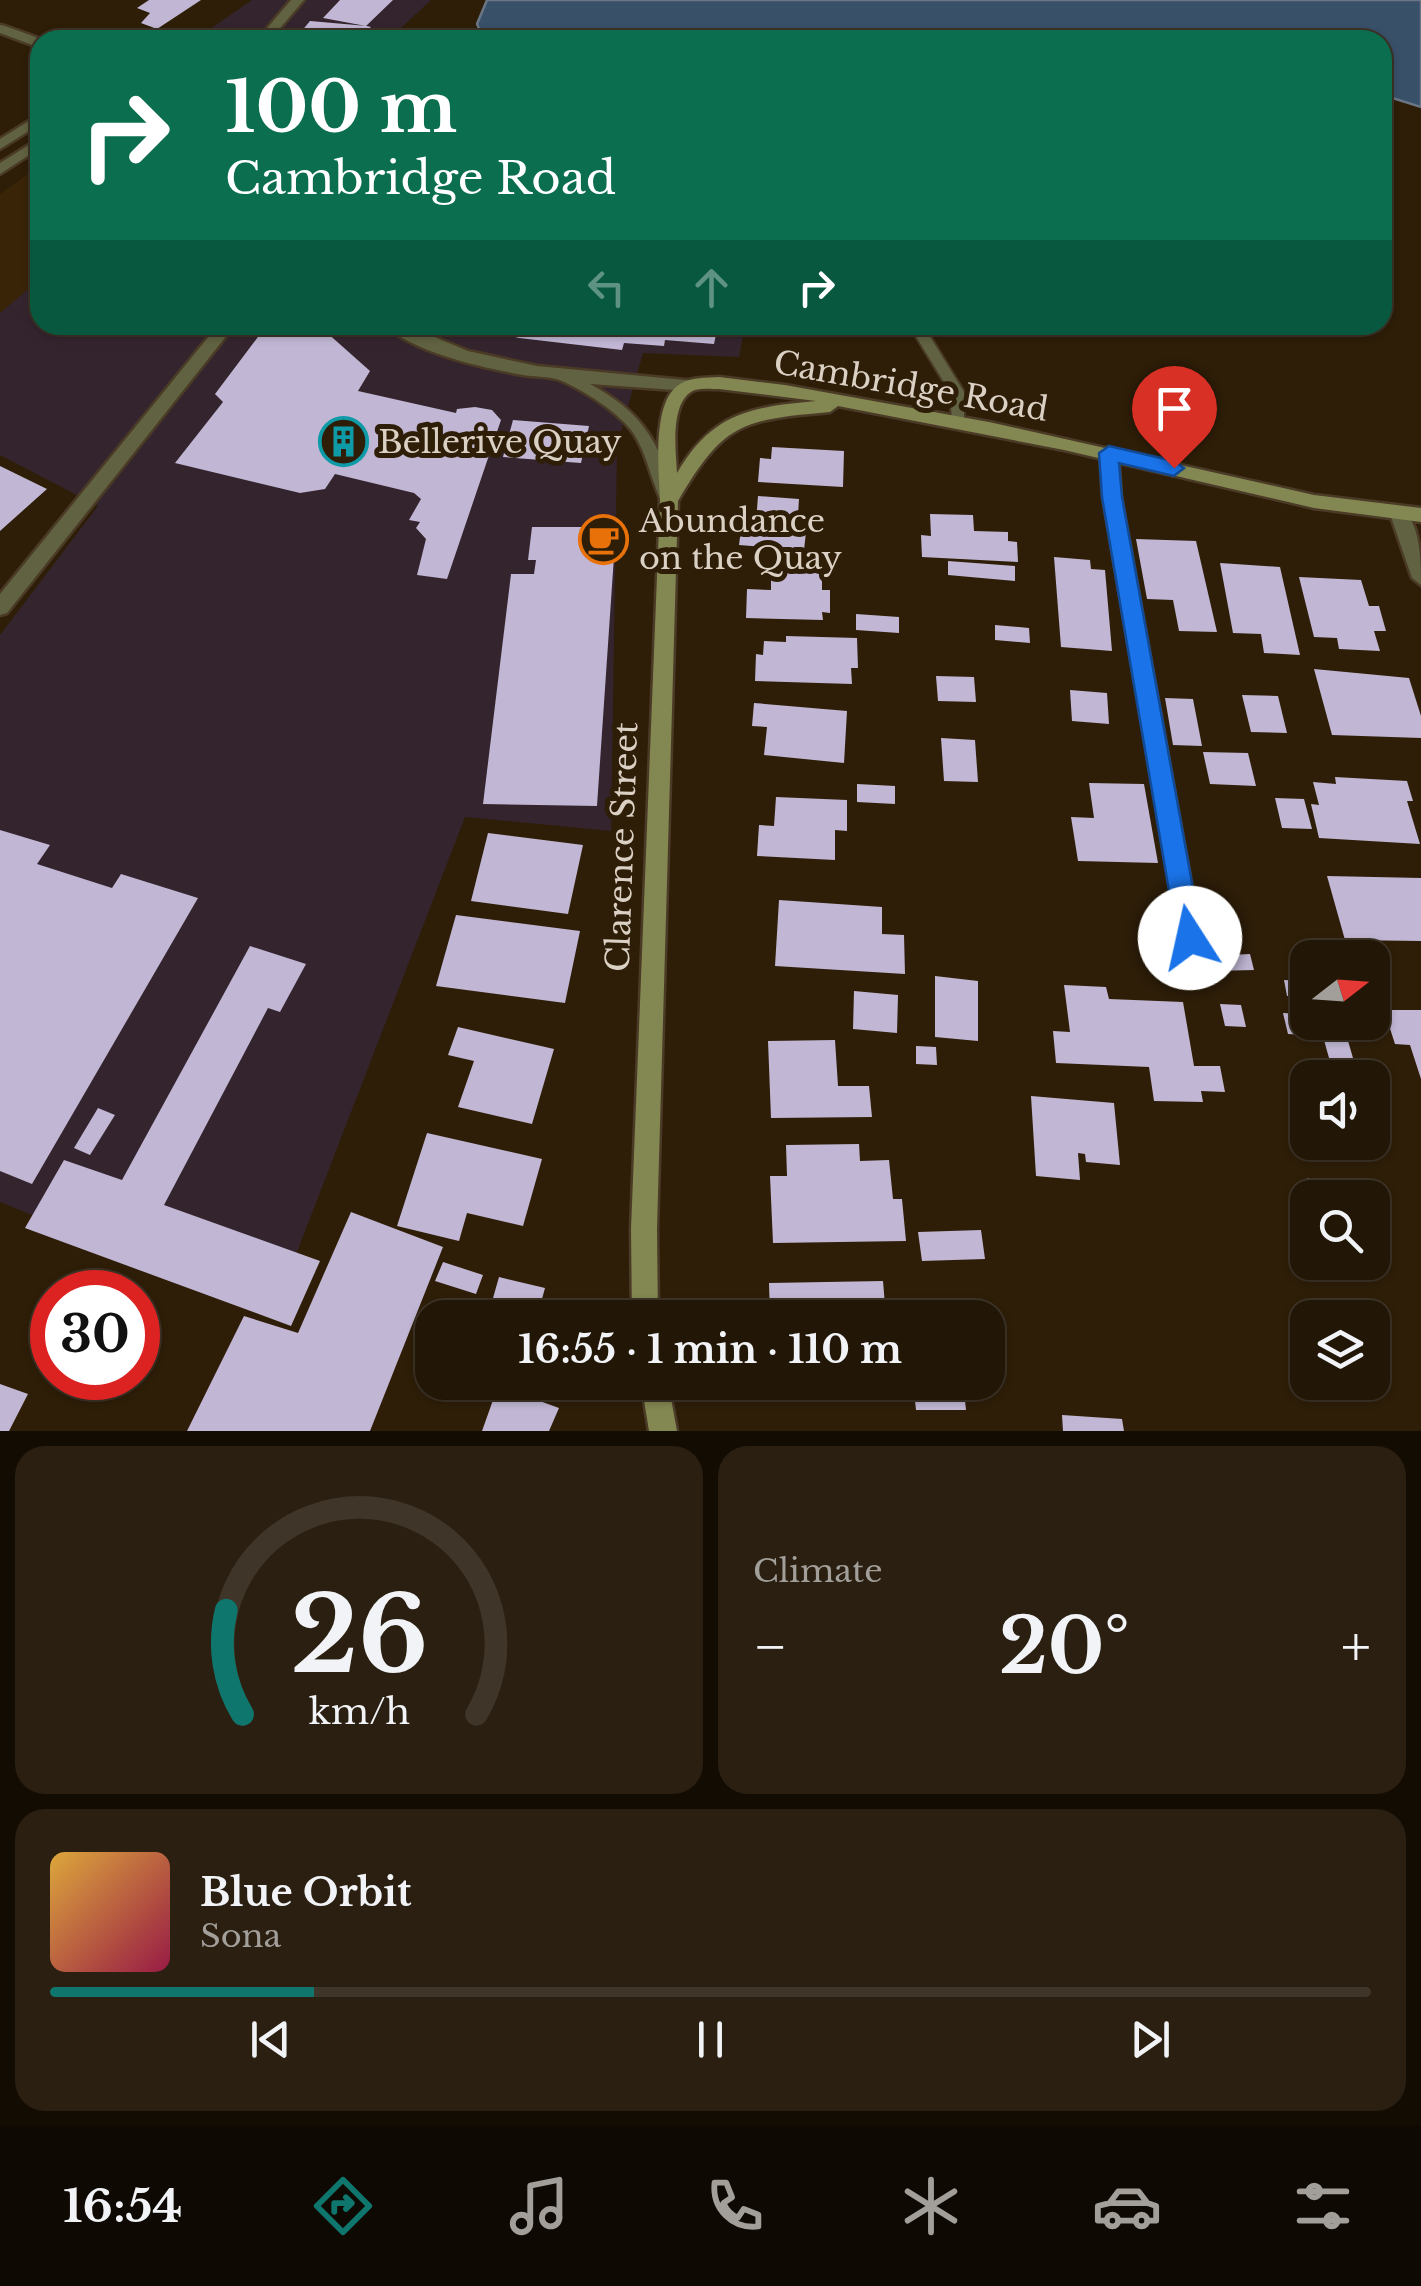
<!DOCTYPE html>
<meta charset="utf-8">
<style>
body{margin:0;font-family:"Libre Baskerville",serif;background:#2a1f10;color:#f1f3f6;height:100vh;display:flex;flex-direction:column;font-size:38px;white-space:nowrap}
*{box-sizing:border-box;margin:0}
p{font-size:32px;color:#a29f9b}
.icon{flex:none;width:55px;height:55px;fill:none;stroke:currentColor;stroke-width:2;stroke-linecap:round;stroke-linejoin:round}
.map{position:relative;height:1431px;overflow:hidden}
.panel{display:flex;flex-direction:column;gap:15px;padding:15px;background:#130c03;flex:1}
.panel>*{flex:none}
.top-card{position:absolute;left:30px;top:30px;width:1362px;height:305px;border-radius:30px;box-shadow:0 2px 8px #0004,0 0 0 2px #3f3528;background:#0b6e4f;color:#fff;overflow:hidden}
.needle{width:65px;rotate:73deg}
.buttons{position:absolute;left:1290px;top:940px;display:grid;gap:20px}
.buttons a{display:grid;place-items:center;width:100px;height:100px;border-radius:20px;background:#221606;box-shadow:0 2px 8px #0004,0 0 0 2px #3f3528;font-size:50px}
.speed{position:absolute;left:30px;top:1270px;display:flex;gap:20px;font-size:50px;font-weight:700;text-align:center}
.speed>*{display:grid;place-content:center;width:130px;height:130px;border-radius:50%;background:#221606;box-shadow:0 2px 8px #0004,0 0 0 2px #3f3528;line-height:1}
.speed .limit{border:15px solid #d22;background:#fff;color:#111}
.pin{position:absolute;display:grid;place-items:center;width:85px;height:85px;color:#fff;margin:-102px -42px;border-radius:50% 50% 50% 0;rotate:-45deg;box-shadow:0 0 10px #0007}
.pin .icon{rotate:45deg}
.me{position:absolute;width:110px;margin:-55px;rotate:350deg;stroke-linejoin:round;filter:drop-shadow(0 0 8px #0008)}
.turn{display:flex;align-items:center;gap:35px;height:210px;padding:0 30px;font-size:45px}
.turn .icon{width:130px;height:130px;stroke-width:2.5}
.turn b{display:block;font-size:70px;line-height:85px}
.lanes{display:flex;align-items:center;height:95px;padding:0 30px;background:#0003;justify-content:center;gap:50px;direction:ltr}
.lanes .off{opacity:.35}
.big{font-size:75px;font-weight:700;line-height:1.1}
.panel .card{flex:1;display:flex;flex-direction:column;justify-content:center;gap:15px;min-width:0;padding:0 35px;border-radius:30px;background:#2a1f10}
.panel .dial{align-items:center;gap:0}
.dial svg{height:260px;overflow:visible;fill:none;stroke:#3f3528;stroke-width:7;stroke-linecap:round;text-anchor:middle}
.dial text{fill:#f1f3f6;stroke:none}
.song{display:flex;align-items:center;gap:30px}
.cover{width:120px;height:120px;border-radius:15px;background:linear-gradient(135deg,hsl(40 70% 55%),hsl(340 70% 35%))}
.played{height:10px;border-radius:5px;background:linear-gradient(90deg,#0f766e 20%,#3f3528 20%)}
.keys{display:flex;justify-content:space-around;direction:ltr}
.heat{display:flex;justify-content:space-between;align-items:center;font-size:55px;direction:ltr}
.panel .tiles{flex:1;display:grid;gap:15px;grid-template-columns:1fr 1fr}
.card:last-child{grid-column:span 2}
.trip{position:absolute;left:415px;top:1300px;width:590px;height:100px;border-radius:30px;background:#221606;box-shadow:0 2px 8px #0004,0 0 0 2px #3f3528;font-weight:700;line-height:100px;text-align:center}
.tab-bar{display:flex;height:160px;justify-content:space-around;align-items:center;background:#0e0902;color:#a29f9b}
.tab-bar .icon{width:70px;height:70px}
.tab-bar .current{color:#0f766e}
.tab-bar b{font-size:45px;color:#f1f3f6}
.map>svg:first-child{display:block}
</style>
<div class="map">
<svg width="1421" height="1431" viewBox="0 0 1421 1431">
<rect width="100%" height="100%" fill="#2e1e08"/>
<!-- commercial -->
<path fill="#34242e" d="M252,0h179l-43,40h-226l47,-10z
M40,279v46h705l-6,32 -96,-4 -26,93 -6,385 -146,-14 -192,497 -273,-112v-567l98,-129 -98,-51v-142z"/>
<!-- built -->
<path fill="#392407" d="M40,165v114l-40,34v-119z"/>
<!-- water -->
<path fill="#395069" stroke="#6a7684" stroke-width="2.5" d="M487,0h934v107l-38,-12 -1,-55h-898l-7,-16z"/>
<!-- building -->
<path fill="#c1b7d4" d="M149,0h52l-44,29 -16,-6 9,-10 -13,-5z
M340,0h53l-27,26 -43,-8z
M310,21l57,5 4,1 -14,13 -61,-2z
M267,325h40l1,9 17,-3 45,40 -12,20 98,22 1,-4 18,-2 17,3 9,10 -54,159 -30,-4 9,-36 -10,-11 4,-6 -11,-2 12,-21 -7,-6 -79,-19 -10,15 -25,4 -125,-30 48,-61 -8,-8z
M469,325h249l-4,19 -49,-4 -1,6 -40,-3 -2,7 -103,-12z
M513,420l76,6 -8,37 -78,-6z
M772,447l72,4 -1,36 -85,-5 2,-24 11,1z
M0,466l47,23 -47,42z
M758,496l41,3 -2,32 9,1 -2,18 -65,-5 3,-24 14,1z
M930,514l43,1 1,16 34,1v9l9,1 1,20 -96,-5 -1,-22 10,1z
M532,527h84l-19,279 -114,-2 28,-230h23l2,-14h-8z
M1136,539l60,2 21,91 -38,-1 -6,-31 -26,-1z
M1054,557l36,3 1,9 14,1 7,81 -51,-4z
M948,561l67,5v15l-67,-6z
M1220,563l60,4 20,88 -36,-2 -3,-19 -28,-1z
M771,567l51,1v22h8v23l-8,-1 1,8 -77,-2 1,-29 24,1z
M1299,577l62,3 8,26h10l7,25h-12l6,20 -41,-2 -2,-11 -23,-1z
M856,614l43,3v16l-43,-3z
M995,625l34,3 1,15 -35,-3z
M786,636l71,2 1,30h-7l1,16 -97,-3 1,-27 7,1 1,-14 22,1z
M1314,669l95,9 12,38v22l-89,-3z
M936,676l38,1 2,25 -38,-1z
M1070,690l37,3 2,31 -37,-3z
M1242,695l36,1 9,37 -36,-1z
M1165,698l28,1 9,47 -29,-1z
M754,703l93,8 -3,52 -80,-8 3,-28 -15,-1z
M941,738l34,2 3,42 -34,-1z
M1203,752l45,1 8,33 -46,-2z
M1335,777l72,4 6,20h-6l13,43 -101,-6 -8,-34 8,1 -6,-23 23,2z
M1089,783l55,1 14,79 -80,-2 -7,-44 23,1z
M857,784l38,2v18l-38,-2z
M776,797l71,3v31l-12,-1v30l-78,-4 2,-31 15,1z
M1275,798l29,1 8,30 -30,-1z
M0,830l50,15 -13,19 75,24 9,-14 77,24 -166,286 -32,-13z
M488,833l95,12 -15,69 -97,-13z
M1327,876l94,2v63l-76,-1z
M779,900l103,7v27l22,1 1,39 -130,-8z
M456,915l124,16 -15,72 -129,-17z
M250,946l56,18 -26,48 -12,-4 -104,197 156,56 -29,65 -266,-98 39,-68 58,20z
M1250,954l4,16 -40,1 -4,-15z
M935,976l43,5v60l-43,-4z
M1284,980l24,1v15h-21z
M1064,985l42,2 3,12 74,3 11,64h26l5,26 -24,-1 2,11 -49,-1 -5,-34 -93,-4 -3,-32 17,1z
M854,991l44,4 -1,38 -44,-4z
M1220,1004l21,1 5,22 -21,-1z
M1384,1010h37v69l-11,-34 -15,-1z
M1283,1013l19,1 5,21 -19,-1z
M1319,1022h35l3,11 -11,1 7,24h-24z
M458,1027l96,22 -22,75 -74,-17 16,-46 -26,-6z
M835,1040l3,46h31l3,31 -101,1 -3,-77z
M916,1046l20,1 1,18 -21,-1z
M1031,1096l83,7 6,62 -34,-3 -1,-8 -7,-1 2,27 -44,-4z
M98,1108l17,7 -25,40 -16,-7z
M427,1133l115,26 -19,67 -56,-13 -8,28 -62,-15z
M1326,1142h20l3,16 -21,-1z
M859,1144l1,17 29,-1 4,39h9l4,42 -133,2 -3,-67h17l-1,-31z
M1307,1178l53,4 3,16h-53z
M351,1212l92,35 -73,184h-183l57,-115 54,17z
M981,1230l4,29 -63,2 -4,-29z
M443,1262l40,13 -7,19 -41,-13z
M499,1277l46,11 -6,22 -46,-12z
M883,1281l3,36 -116,1 -1,-35z
M913,1382h50l3,28h-50z
M0,1384l28,10 -19,37h-9z
M498,1386l61,22 -10,23h-67z
M1062,1415l60,4 2,12h-61z"/>
<g fill="none" stroke-linecap="round" stroke-linejoin="round">
<defs>
<path id="service" d="M909,325h14l41,67v34l-5,1 -7,-5 -2,-30z"/>
<path id="minor" d="M0,25l5,1 39,14h-4v7l-5,-1 -35,-13z
M40,114v10l-40,25v-10z
M40,138v10l-40,26v-11z
M218,325h17l-228,288 -7,2v-21z
M1109,447l9,6 3,44 80,441 -3,7 -8,3 -8,-3 -3,-7 -76,-441 -3,-44z
M1399,507c22,12 22,55 22,78l-9,-7 -22,-64z"/>
<path id="tertiary" d="M291,0h13l-34,40h-13z
M385,325h21l62,26 69,15 158,15 2,4 -8,6 -99,-7c54,29 67,57 87,113l-3,5h-12c-12,-23 -15,-51 -31,-72 -16,-20 -47,-39 -69,-49 -11,-5 -28,-4 -39,-6 -39,-7 -109,-22 -138,-50z"/>
<path id="secondary" d="M719,377l66,8 204,37 325,73 107,13v14l-107,-14 -250,-58 -226,-44 -8,6c-88,8 -106,10 -152,89l-21,728 1,89h-26l-1,-89 29,-728c-1,-29 -9,-100 20,-117 11,-7 26,-6 39,-7zM719,389l97,12c-66,6 -104,12 -139,72 -1,-21 -8,-73 18,-83 7,-2 17,-1 24,-1z
M641,1382h27l9,49h-28z"/>
</defs>
<!-- service casing -->
<use href="#service" stroke="#4a3a26" stroke-width="4"/>
<!-- minor casing -->
<use href="#minor" stroke="#4a3a26" stroke-width="5"/>
<!-- tertiary casing -->
<use href="#tertiary" stroke="#4a3a26" stroke-width="5"/>
<!-- secondary casing -->
<use href="#secondary" stroke="#4a3a26" stroke-width="5"/>
<!-- service -->
<use href="#service" fill="#606241" fill-rule="evenodd"/>
<!-- minor -->
<use href="#minor" fill="#606241" fill-rule="evenodd"/>
<!-- tertiary -->
<use href="#tertiary" fill="#606241" fill-rule="evenodd"/>
<!-- secondary -->
<use href="#secondary" fill="#838751" fill-rule="evenodd"/>
</g>
<!-- route -->
<path fill="#1a73e8" stroke="#114b97" stroke-width="2.5" d="M1109,446l65,15 10,7 -10,8 -55,-13 3,34 80,441 -4,8 -8,4 -9,-4 -4,-8 -75,-441 -3,-44z"/>
<!-- icons -->
<defs>
<symbol id="building-ring" viewBox="-11 -11 22 22"><circle r="9.5" fill="#2e1e08" stroke="#0f9aa8" stroke-width="1.5"/><path d="M-4-6H4V6H1V3H-1V6H-4ZM-2.5-4.3h1.7v1.8h-1.7ZM.8-4.3h1.7v1.8H.8ZM-2.5-1h1.7V.8h-1.7ZM.8-1h1.7V.8H.8Z" fill="#0f9aa8"/></symbol>
<symbol id="cafe-ring" viewBox="-11 -11 22 22"><circle r="9.5" fill="#2e1e08" stroke="#e8710a" stroke-width="1.5"/><path d="M-5.5-4.5H6V0H3Q3 3.5 0 3.5H-2.5Q-5.5 3.5-5.5 0ZM3-3.2v2h1.7v-2ZM-6 4.5H4V6H-6Z" fill="#e8710a"/></symbol>
</defs>
<g fill-rule="evenodd">
<use href="#building-ring" x="316" y="414" width="55" height="55"/>
<use href="#cafe-ring" x="576" y="512" width="55" height="55"/>
</g>
<g text-anchor="middle" stroke-width="10" stroke-linejoin="round" paint-order="stroke">
<!-- street labels -->
<g font-size="32" fill="#dbd0c4" stroke="#2e1e08">
<text transform="translate(911 386) rotate(10)" y="11">Cambridge Road</text>
<text transform="translate(622 847) rotate(-88)" y="11">Clarence Street</text>
</g>
<!-- poi labels -->
<g font-size="32" fill="#dbd0c4" stroke="#2e1e08" text-anchor="start">
<text x="378" y="453">Bellerive Quay</text>
<text x="639" y="532">Abundance<tspan x="639" dy="37">on the Quay</tspan></text>
</g>
</g>
</svg>
<div class="buttons">
<a><svg class="needle" viewBox="-14 -14 28 28"><path d="M0-13l5 13h-10z" fill="#e53935"/><path d="M0 13l5-13h-10z" fill="#a29f9b"/></svg></a>
<a><svg class="icon" aria-label="sound" viewBox="0 0 24 24"><path d="M4 9h4l5-4v14l-5-4H4zM17 9q2 3 0 6"/></svg></a>
<a><svg class="icon" aria-label="search" viewBox="0 0 24 24"><circle cx="10" cy="10" r="6"/><path d="M15 15l6 6"/></svg></a>
<a><svg class="icon" aria-label="layers" viewBox="0 0 24 24"><path d="M12 4l9 5-9 5-9-5zM3 14l9 5 9-5"/></svg></a>
</div>
<div class="speed"><div class="limit">30</div></div>
<div class="pin" style="left:1174px;top:468px;background:#d93025"><svg class="icon" aria-label="arrive" viewBox="0 0 24 24"><path d="M6 21V4h12l-3 4 3 4H6"/></svg></div>
<svg class="me" style="left:1190px;top:938px" viewBox="-20 -20 40 40"><circle r="19" fill="#fff"/><path d="M0-13L10 11 0 6-10 11z" fill="#1a73e8"/></svg>
<div class="trip">16:55 · 1 min · 110 m</div>
<div class="top-card">
<div class="turn"><svg class="icon" aria-label="right" viewBox="0 0 24 24"><path d="M7 20v-9h11M14 6l5 5-5 5"/></svg><div><b>100 m</b>Cambridge Road</div></div>
<div class="lanes"><svg class="icon off" aria-label="left" viewBox="0 0 24 24"><path d="M17 20v-9H6M10 6l-5 5 5 5"/></svg><svg class="icon off" aria-label="ahead" viewBox="0 0 24 24"><path d="M12 20V5M6 11l6-6 6 6"/></svg><svg class="icon" aria-label="right" viewBox="0 0 24 24"><path d="M7 20v-9h11M14 6l5 5-5 5"/></svg></div>
</div>
</div>
<section class="panel">
<div class="tiles">
<div class="card dial"><svg viewBox="0 0 100 80">
<path d="M14 69A42 42 0 1 1 86 69"/>
<path d="M14 69A42 42 0 0 1 9 37" stroke="#0f766e"/>
<text x="50" y="56" font-size="32" font-weight="700">26</text>
<text x="50" y="72" font-size="11">km/h</text>
</svg></div>
<div class="card"><p>Climate</p>
<div class="heat"><a>−</a><b class="big">20°</b><a>+</a></div>
</div>
<div class="card">
<div class="song"><i class="cover"></i><div><b>Blue Orbit</b><p>Sona</p></div></div>
<div class="played"></div>
<div class="keys"><svg class="icon" aria-label="previous" viewBox="0 0 24 24"><path d="M18 5L8 12l10 7zM5 5v14"/></svg><svg class="icon" aria-label="pause" viewBox="0 0 24 24"><path d="M8 5v14M16 5v14"/></svg><svg class="icon" aria-label="next" viewBox="0 0 24 24"><path d="M6 5l10 7-10 7zM19 5v14"/></svg></div>
</div>
</div>
</section>
<nav class="tab-bar">
<b>16:54</b>
<svg class="icon current" aria-label="directions" viewBox="0 0 24 24"><path d="M12 3l9 9-9 9-9-9zM9 14v-3h6M13 9l2 2-2 2"/></svg>
<svg class="icon" aria-label="music" viewBox="0 0 24 24"><path d="M9 18V5l10-2v13"/><circle cx="6" cy="18" r="3"/><circle cx="16" cy="16" r="3"/></svg>
<svg class="icon" aria-label="phone" viewBox="0 0 24 24"><path d="M5 4h4l2 5-3 2q2 4 5 5l2-3 5 2v4C11 20 4 13 5 4z"/></svg>
<svg class="icon" aria-label="climate" viewBox="0 0 24 24"><path d="M12 3v18M4 7l16 10M4 17L20 7"/></svg>
<svg class="icon" aria-label="car" viewBox="0 0 24 24"><path d="M5 17H2v-5l4-1 3-4h7l3 4 3 1v5h-3M9 17h6M6 11h13"/><circle cx="7" cy="17" r="2"/><circle cx="17" cy="17" r="2"/></svg>
<svg class="icon" aria-label="filters" viewBox="0 0 24 24"><path d="M4 7h16M4 17h16"/><circle cx="9" cy="7" r="2"/><circle cx="15" cy="17" r="2"/></svg>
</nav>
